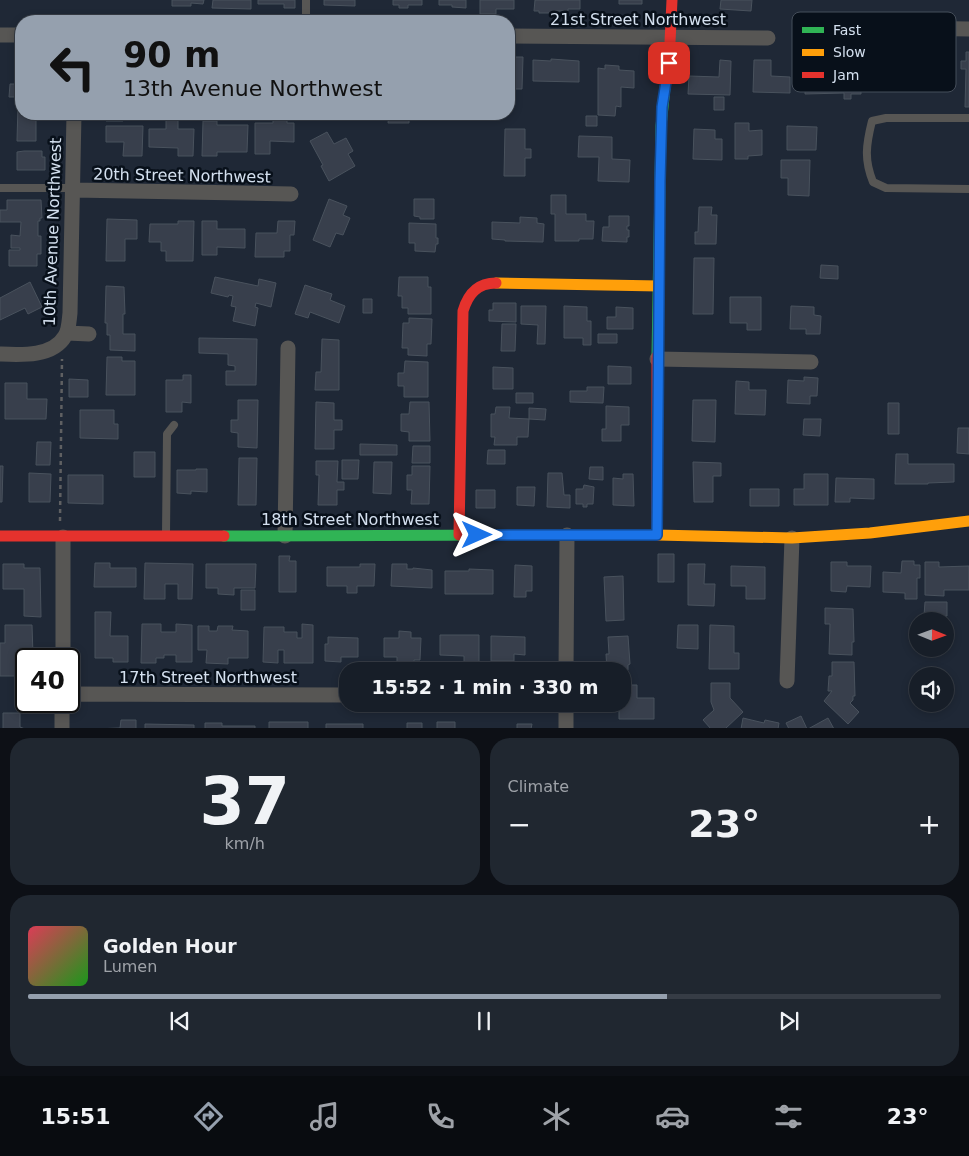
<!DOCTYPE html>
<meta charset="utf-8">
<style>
body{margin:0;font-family:"DejaVu Sans",sans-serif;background:#202730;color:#f1f3f6;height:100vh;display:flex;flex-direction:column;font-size:19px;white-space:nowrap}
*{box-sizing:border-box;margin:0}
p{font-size:16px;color:#9ea2a8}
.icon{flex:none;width:28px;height:28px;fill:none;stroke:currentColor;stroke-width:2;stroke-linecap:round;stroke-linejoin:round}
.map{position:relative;height:728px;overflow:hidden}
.details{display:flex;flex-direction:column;gap:10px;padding:10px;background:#0d1016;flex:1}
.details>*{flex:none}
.hud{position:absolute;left:15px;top:15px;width:500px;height:105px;border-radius:20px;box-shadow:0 2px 8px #0003,0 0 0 1px #363c45;background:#95a0ae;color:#111;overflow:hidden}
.needle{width:32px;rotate:91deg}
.fabs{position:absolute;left:909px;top:612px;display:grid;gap:10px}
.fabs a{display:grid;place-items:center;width:45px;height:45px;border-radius:50%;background:#171e28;box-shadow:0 2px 8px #0003,0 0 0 1px #363c45;font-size:25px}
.speed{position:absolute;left:15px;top:648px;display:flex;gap:10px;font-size:25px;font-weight:700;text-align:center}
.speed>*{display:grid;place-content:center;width:65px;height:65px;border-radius:50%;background:#171e28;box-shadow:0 2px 8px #0003,0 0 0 1px #363c45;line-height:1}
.speed .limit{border:2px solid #111;border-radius:8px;background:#fff;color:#111}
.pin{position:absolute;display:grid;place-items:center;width:42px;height:42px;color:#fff;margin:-21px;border-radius:10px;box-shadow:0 2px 8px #0006}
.me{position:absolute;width:55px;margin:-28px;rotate:90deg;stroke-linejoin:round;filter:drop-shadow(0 0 4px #0008)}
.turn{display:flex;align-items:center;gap:18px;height:105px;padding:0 25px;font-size:22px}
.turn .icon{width:65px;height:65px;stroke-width:2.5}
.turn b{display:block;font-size:35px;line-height:42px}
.big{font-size:38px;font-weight:800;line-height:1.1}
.details .tile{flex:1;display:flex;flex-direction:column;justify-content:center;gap:8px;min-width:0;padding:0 18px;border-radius:20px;background:#202730}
.details .dial{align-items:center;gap:0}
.dial b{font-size:65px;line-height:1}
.song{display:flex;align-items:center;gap:15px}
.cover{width:60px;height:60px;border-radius:8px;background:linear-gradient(135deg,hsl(350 70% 55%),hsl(120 70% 35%))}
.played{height:5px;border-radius:2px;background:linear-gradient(90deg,#95a0ae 70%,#363c45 70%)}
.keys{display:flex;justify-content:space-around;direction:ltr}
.heat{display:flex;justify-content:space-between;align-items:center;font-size:28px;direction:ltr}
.details .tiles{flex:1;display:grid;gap:10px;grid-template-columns:1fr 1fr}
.tile:last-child{grid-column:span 2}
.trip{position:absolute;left:339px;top:662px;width:292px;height:50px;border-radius:20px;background:#171e28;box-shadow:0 2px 8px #0003,0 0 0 1px #363c45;font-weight:800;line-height:50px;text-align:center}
.tab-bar{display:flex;height:80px;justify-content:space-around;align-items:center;background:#090c10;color:#9ea2a8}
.tab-bar .icon{width:35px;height:35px}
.tab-bar .on{color:#95a0ae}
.tab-bar b{font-size:22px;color:#f1f3f6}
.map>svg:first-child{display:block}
</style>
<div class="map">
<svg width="969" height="729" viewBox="0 0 969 729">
<rect width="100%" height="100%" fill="#1f2836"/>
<!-- building -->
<path fill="#383f4c" stroke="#49525d" d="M172,0h32l-1,4 -12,-1v3h-19z
M213,0h38v9l-39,-1z
M258,0h37v8h-11v-4h-26z
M324,0h31v6l-31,-1z
M393,0h29v5h-14v3h-9v-3h-6z
M439,0h27v8l-14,-1v-2h-13z
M480,0h34v9h-18v5h-16z
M535,0h45v9h-12v2h-14v2h-15v-2h-5z
M619,0h23v4h-23z
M721,0h31l-1,11 -31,-2z
M861,51v43h-10v5h-7v-6l-39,1 1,-42h15v26h24v-26z
M966,52h3v55h-4l1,-38h-5v-8h5z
M511,57h12l-1,32h-13v-26h2z
M551,59l28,2v21l-46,-1v-21l18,1z
M17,60h4v37h-12l1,-13h7z
M720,60l11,1 -1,34 -42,-1 1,-18 30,1z
M754,60h17v16l19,1v16l-37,-1z
M605,65l14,1v4l15,1v17l-13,-1v20l-5,-1 -1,10 -17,-1v-47l7,1z
M714,97h10v13h-10z
M18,105h3v9h21v6h-6v21h-19z
M106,114h17v7h-17z
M273,114h14v9h7v19l-24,-1v13h-15v-31h18z
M389,114h20v9h-21z
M586,116h11v10h-11z
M166,120h12v9h16l-1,27h-15v-8l-29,-1v-18h17z
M203,121h14v4h31l-1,27h-30v4h-15z
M735,123h14v8l13,-1v25l-14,1v3h-13z
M106,126h37l-1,30h-19l1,-14h-18z
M787,126l30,1 -1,23h-29z
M505,129h20v20h6v9h-6v18h-21z
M694,129l21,1v9h7v21l-29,-1z
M327,132l7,12 12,-6 7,13 -5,3 7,12 -26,15 -8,-15 2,-1 -13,-24z
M579,136l33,1v22l18,1 -1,22 -31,-1 1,-24h-21z
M24,151h18v6h3v13h-28v-18z
M781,160h29l-1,36 -21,-1v-17h-7z
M551,195h15v19h20v7h8l-1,18h-14v2h-24v-27h-4z
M329,199l18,7 -4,9 7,3 -7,17 -7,-2 -6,14 -17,-7z
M414,199h20v20h-14v-2l-6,-1z
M7,200h34l1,18h-2v3h-2v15h3v18h-4v12h-28v-16h11v-2h-9v-13l9,1 1,-14h-21v-12h7z
M699,207h13l-1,8h6l-1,29h-21v-12h3z
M609,216h20v10h-2v4h2v7h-2v5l-25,-1 1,-14h6z
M520,217l17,1v5l7,1 -1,18 -38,-1v-1l-13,-1v-17l28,1z
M107,219l30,1v19h-12v22h-19z
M178,221h16l-1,40h-27v-10h-5v-9h-12l1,-18h28z
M202,221h15v8h28v19l-28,-1v8h-15z
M278,221h17l-1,14h-4v16h-6v6h-29l1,-24h21z
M409,223l27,1v14h2v6h-2l-1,8 -20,-1v-8h-6z
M694,258h20l-1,56h-20z
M821,265l17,1v13l-18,-1z
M215,277l43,9 1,-7 17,4 -5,24 -15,-4 -1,4 3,1 -3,18 -22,-5 3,-14 -5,-1 2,-10 -4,-1 -1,2 -17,-4z
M399,277h29v10h3v27h-23v-6h-6v-12h-4z
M30,282l12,25 -14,7 -3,-6 -25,12v-22z
M305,285l27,9 -2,6 15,6 -6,17 -29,-11 -2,6 -13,-4z
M106,286l18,1 1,27h-2v20h12v17l-25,-1v-15h-3v-12h-2z
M730,297h31v33h-14v-7h-17z
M363,299h9v14h-9z
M493,303h23v19l-27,-1v-11h4z
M521,306h25l-1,38h-8l1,-19 -17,-1z
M564,306l23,1v14h4v24h-8v-7h-19z
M791,306l23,1v8l7,1 -1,18h-14v-5h-16z
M616,307l17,1v21h-26v-12h9z
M409,318l23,1 -1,25h-4v12l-19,-1v-7h-6l1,-25h6z
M502,324h14l-1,27h-14z
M598,334h19v9h-19z
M199,338l58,1 -1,46h-30v-14h9v-5l-7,-1v-11l-29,-1z
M322,339l17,1v50h-24l1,-18h5z
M107,357h15v4h13v34h-29z
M405,361l23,1v35h-24v-11h-6v-13h6z
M608,366l23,1v17h-23z
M493,367l20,1v21h-20z
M183,375h8v28l-9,-1v10h-16v-32h17z
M804,377l14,1 -1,18h-7v8l-23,-1 1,-23 16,1z
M69,379l19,1v17h-19z
M736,381l13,1v8h17l-1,25 -30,-1z
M5,383h22v16h20l-1,20h-41z
M587,387h17l-1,16 -33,-1v-11h17z
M516,393h17v10h-17z
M238,400h20l-1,48 -19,-1v-14l-7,-1v-12h7z
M693,400h23l-1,42 -23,-1z
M316,402l18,1v17h8v10h-8v19h-19z
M410,402h19l1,39h-21v-9l-8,-1v-17h8z
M888,403h11v31h-11z
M606,406l23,1v18h-8v16h-19v-12h4z
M496,407h14l-1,11 20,1 -1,18h-11v8h-23l1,-8h-4v-23h4z
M529,408l17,1 -1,11 -16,-1z
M80,410h34v14h4v15l-38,-1z
M804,419h17l-1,17 -17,-1z
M958,428h11v26l-12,-1z
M37,442h14l-1,23h-14z
M360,444l37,1v10h-37z
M413,446h17v17h-18z
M488,450h17v14h-18z
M134,452h21v25h-21z
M896,454h12v10h46v18l-26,1v1h-33z
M239,458h18l-1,47h-18z
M342,460h17l-1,19h-16z
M316,461h22l-1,21h7v8h-7v15h-19l1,-30h-3z
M374,462h18l-1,32 -18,-1z
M693,462l28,1v13h-8v26h-19z
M0,466h3l-1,36h-2z
M412,466h18l-1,38h-18l1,-14h-5v-15h5z
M590,467h13v13l-14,-1z
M196,469h11v23l-16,-1v3l-14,-1v-23h19z
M29,473l22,1 -1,28h-21z
M548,473h14l2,22h6v13l-23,-1z
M623,474h10l1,32 -21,-1v-27l10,1z
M804,474h24v31h-34v-16h10z
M68,475h35v29l-35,-1z
M836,478l38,1v20l-24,-1v4h-15z
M584,485l10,2 -1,17h-6v3h-4v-3h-7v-15h7z
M517,487h18l-1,19 -17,-1z
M750,489h29v17h-29z
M476,490h19v18h-19z
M658,554h16v28h-16z
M279,556h11l-1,5h7v31h-17z
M902,561h12v4h6v13h-3v21h-12v-6l-22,-1v-20l18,1z
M831,562h16v4h24l-1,21 -23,-1 -1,6 -15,-1z
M925,562h14v5l30,-1v24h-25v6l-19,-1z
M95,563h15v5h26v19h-42z
M145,563l48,1 -1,35h-14v-15h-13v15h-21z
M3,564h21v4h16l1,49 -17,-1v-27h-21z
M206,564h50l-1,24h-21v7l-16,-1v-6h-12z
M360,564h15l-1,22h-17v7h-10v-7h-20v-19h33z
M392,564h15v5h6v-1l19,2v18l-41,-2z
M688,564h17l-1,20h11l-1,22 -26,-1z
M515,565l17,1v25h-6v6h-12z
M731,566l34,1v32h-19v-13h-15z
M469,569l24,1v24h-48v-23h24z
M623,576l1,44 -18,1 -2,-44z
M241,590h14v20h-14z
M925,602h22v14h-23z
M825,608l28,1 1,33h-2v13l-23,-1 1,-30h-5z
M95,612h16l-1,24h18v26h-15v-4h-18z
M142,624h19v8h15v-8l16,1v37h-16v-7h-12v3h-8v5h-15z
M302,624l11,1v38h-29v-13h-6v13l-15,-1 1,-35h20v5h13v6h5z
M5,625h27l1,30h-4v4h-3v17h-26v-33h5z
M678,625h20v24l-21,-1z
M710,625l24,1v27h5v16h-30z
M198,626h11v5h8l1,-5h15l-1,4 16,1v27h-20v6l-22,-1 1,-13h-9z
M399,631l12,1v6h10l-1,22h-6v3h-17v-6h-13v-19h15z
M440,635h39v27h-15v-6l-24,-1z
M491,636l34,1v18l-11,-1v7h-23z
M628,636l2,28 -2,1v5l-21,1 -1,-17h3l-1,-17z
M328,637l30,1v19h-17v5l-16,-1v-17h3z
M832,662h22l1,34h-2v4l-3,3 9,9 -11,12 -24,-23 8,-10h-4l1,-15h3z
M711,683h19v15l13,14 -18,17h-14l-8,-9 11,-10 -3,-8z
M622,685h15v13h17v21h-35v-15h3z
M3,713h17v14l5,2h-22z
M801,716l6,13h-18l-3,-6z
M743,718l21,5 1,-3 14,3 -1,6h-37z
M828,718l6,11h-26z
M121,720h15v9h-42l26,-1z
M269,722h39v7h-39z
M437,722h18v7h-18z
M205,723h17v3h33v3h-50z
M407,723h15v6h-15z
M145,724l49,1v4h-49z
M326,724h37v5h-37z
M517,724h15l-1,5h-14z"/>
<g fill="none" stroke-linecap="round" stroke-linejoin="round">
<!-- path -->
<path stroke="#5f6062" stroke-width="2.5" stroke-dasharray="4 4" stroke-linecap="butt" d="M60,521l2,-162"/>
<!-- lane -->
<path stroke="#575654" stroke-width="8" d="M306,21v-21
M969,118h-83l-14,3c-6,24 -8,39 1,61l13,6 83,1
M0,188h73
M166,534l1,-100 7,-9"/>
<!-- street -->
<path stroke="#575654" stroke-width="15" d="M841,27l128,2
M0,35h21
M509,36l259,2
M73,190l218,4
M67,333l22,1
M0,354c21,1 53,3 65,-18 4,-6 4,-15 5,-23l4,-199
M657,359l154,3
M285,536l3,-188
M63,659v-122
M566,671l1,-136
M787,681l5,-143
M69,694l279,1
M566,704v25
M62,729v-28"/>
<!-- fast -->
<path stroke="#30b455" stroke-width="11" d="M657,356l4,-230 4,-38
M224,536l310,-1"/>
<!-- slow -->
<path stroke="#ff9f0a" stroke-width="11" d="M496,283l163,3
M534,535h123l135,3 78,-5 99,-12"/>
<!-- jam -->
<path stroke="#e5322d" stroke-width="11" d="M665,88l4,-25 3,-63
M459,535l4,-224c5,-17 14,-28 33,-28
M657,535v-179
M0,536h224"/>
</g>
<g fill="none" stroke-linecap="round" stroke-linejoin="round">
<defs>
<path id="route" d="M477,535h180l3,-354 2,-74 7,-44"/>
</defs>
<!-- route casing -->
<use href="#route" stroke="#114b97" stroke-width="12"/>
<!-- route -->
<use href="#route" stroke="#1a73e8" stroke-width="9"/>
</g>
<g text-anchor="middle" stroke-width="5" stroke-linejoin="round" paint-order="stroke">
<!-- street labels -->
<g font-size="16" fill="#d4e0ef" stroke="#08101a">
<text x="638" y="25">21st Street Northwest</text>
<text transform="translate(182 175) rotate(1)" y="6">20th Street Northwest</text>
<text transform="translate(52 232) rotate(-88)" y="6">10th Avenue Northwest</text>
<text x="350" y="525">18th Street Northwest</text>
<text x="208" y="683">17th Street Northwest</text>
</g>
</g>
<!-- legend -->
<rect x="792" y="12" width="164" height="80" rx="8" fill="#08101a" stroke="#454e5a" stroke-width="1"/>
<rect x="802" y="27" width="22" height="6" fill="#30b455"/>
<rect x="802" y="49" width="22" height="7" fill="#ff9f0a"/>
<rect x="802" y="72" width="22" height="6" fill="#e5322d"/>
<g font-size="14" fill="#d4e0ef">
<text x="833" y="35">Fast</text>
<text x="833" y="57">Slow</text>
<text x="833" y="80">Jam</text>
</g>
</svg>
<div class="fabs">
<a><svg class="needle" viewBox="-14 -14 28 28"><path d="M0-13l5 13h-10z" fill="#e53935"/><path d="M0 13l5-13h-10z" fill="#9ea2a8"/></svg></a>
<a><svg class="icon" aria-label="sound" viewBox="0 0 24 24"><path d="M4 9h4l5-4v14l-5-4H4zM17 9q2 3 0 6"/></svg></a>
</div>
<div class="speed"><div class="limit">40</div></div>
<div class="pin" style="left:669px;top:63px;background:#d93025"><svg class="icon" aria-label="arrive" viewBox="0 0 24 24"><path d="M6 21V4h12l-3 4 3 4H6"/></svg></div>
<svg class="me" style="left:477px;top:535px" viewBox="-20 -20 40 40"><path d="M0-17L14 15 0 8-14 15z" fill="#1a73e8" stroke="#fff" stroke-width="4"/></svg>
<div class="trip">15:52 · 1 min · 330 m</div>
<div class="hud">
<div class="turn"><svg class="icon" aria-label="left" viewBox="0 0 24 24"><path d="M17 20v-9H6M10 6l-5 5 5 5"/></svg><div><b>90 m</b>13th Avenue Northwest</div></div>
</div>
</div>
<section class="details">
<div class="tiles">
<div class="tile dial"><b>37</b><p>km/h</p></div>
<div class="tile"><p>Climate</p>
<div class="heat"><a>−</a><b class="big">23°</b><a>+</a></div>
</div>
<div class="tile">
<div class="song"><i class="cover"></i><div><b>Golden Hour</b><p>Lumen</p></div></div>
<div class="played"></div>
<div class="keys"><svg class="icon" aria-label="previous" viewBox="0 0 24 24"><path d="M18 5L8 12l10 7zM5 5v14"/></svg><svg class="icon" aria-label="pause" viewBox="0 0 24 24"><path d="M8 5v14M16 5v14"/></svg><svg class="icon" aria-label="next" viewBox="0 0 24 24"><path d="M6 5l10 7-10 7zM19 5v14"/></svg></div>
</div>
</div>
</section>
<nav class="tab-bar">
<b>15:51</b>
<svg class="icon on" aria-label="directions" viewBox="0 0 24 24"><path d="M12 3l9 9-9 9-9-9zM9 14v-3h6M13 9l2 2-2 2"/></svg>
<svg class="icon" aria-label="music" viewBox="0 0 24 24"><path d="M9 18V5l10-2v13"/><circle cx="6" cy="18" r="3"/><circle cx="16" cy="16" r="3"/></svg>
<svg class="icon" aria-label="phone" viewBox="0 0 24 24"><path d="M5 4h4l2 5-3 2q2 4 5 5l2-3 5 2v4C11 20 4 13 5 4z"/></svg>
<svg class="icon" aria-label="climate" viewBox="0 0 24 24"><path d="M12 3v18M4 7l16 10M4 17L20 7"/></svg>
<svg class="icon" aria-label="car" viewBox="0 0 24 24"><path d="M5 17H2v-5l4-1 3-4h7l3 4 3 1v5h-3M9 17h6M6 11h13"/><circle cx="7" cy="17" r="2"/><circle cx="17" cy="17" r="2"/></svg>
<svg class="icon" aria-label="filters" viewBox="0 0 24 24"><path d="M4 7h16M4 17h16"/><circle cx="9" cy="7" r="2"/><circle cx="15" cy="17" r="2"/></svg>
<b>23°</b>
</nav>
